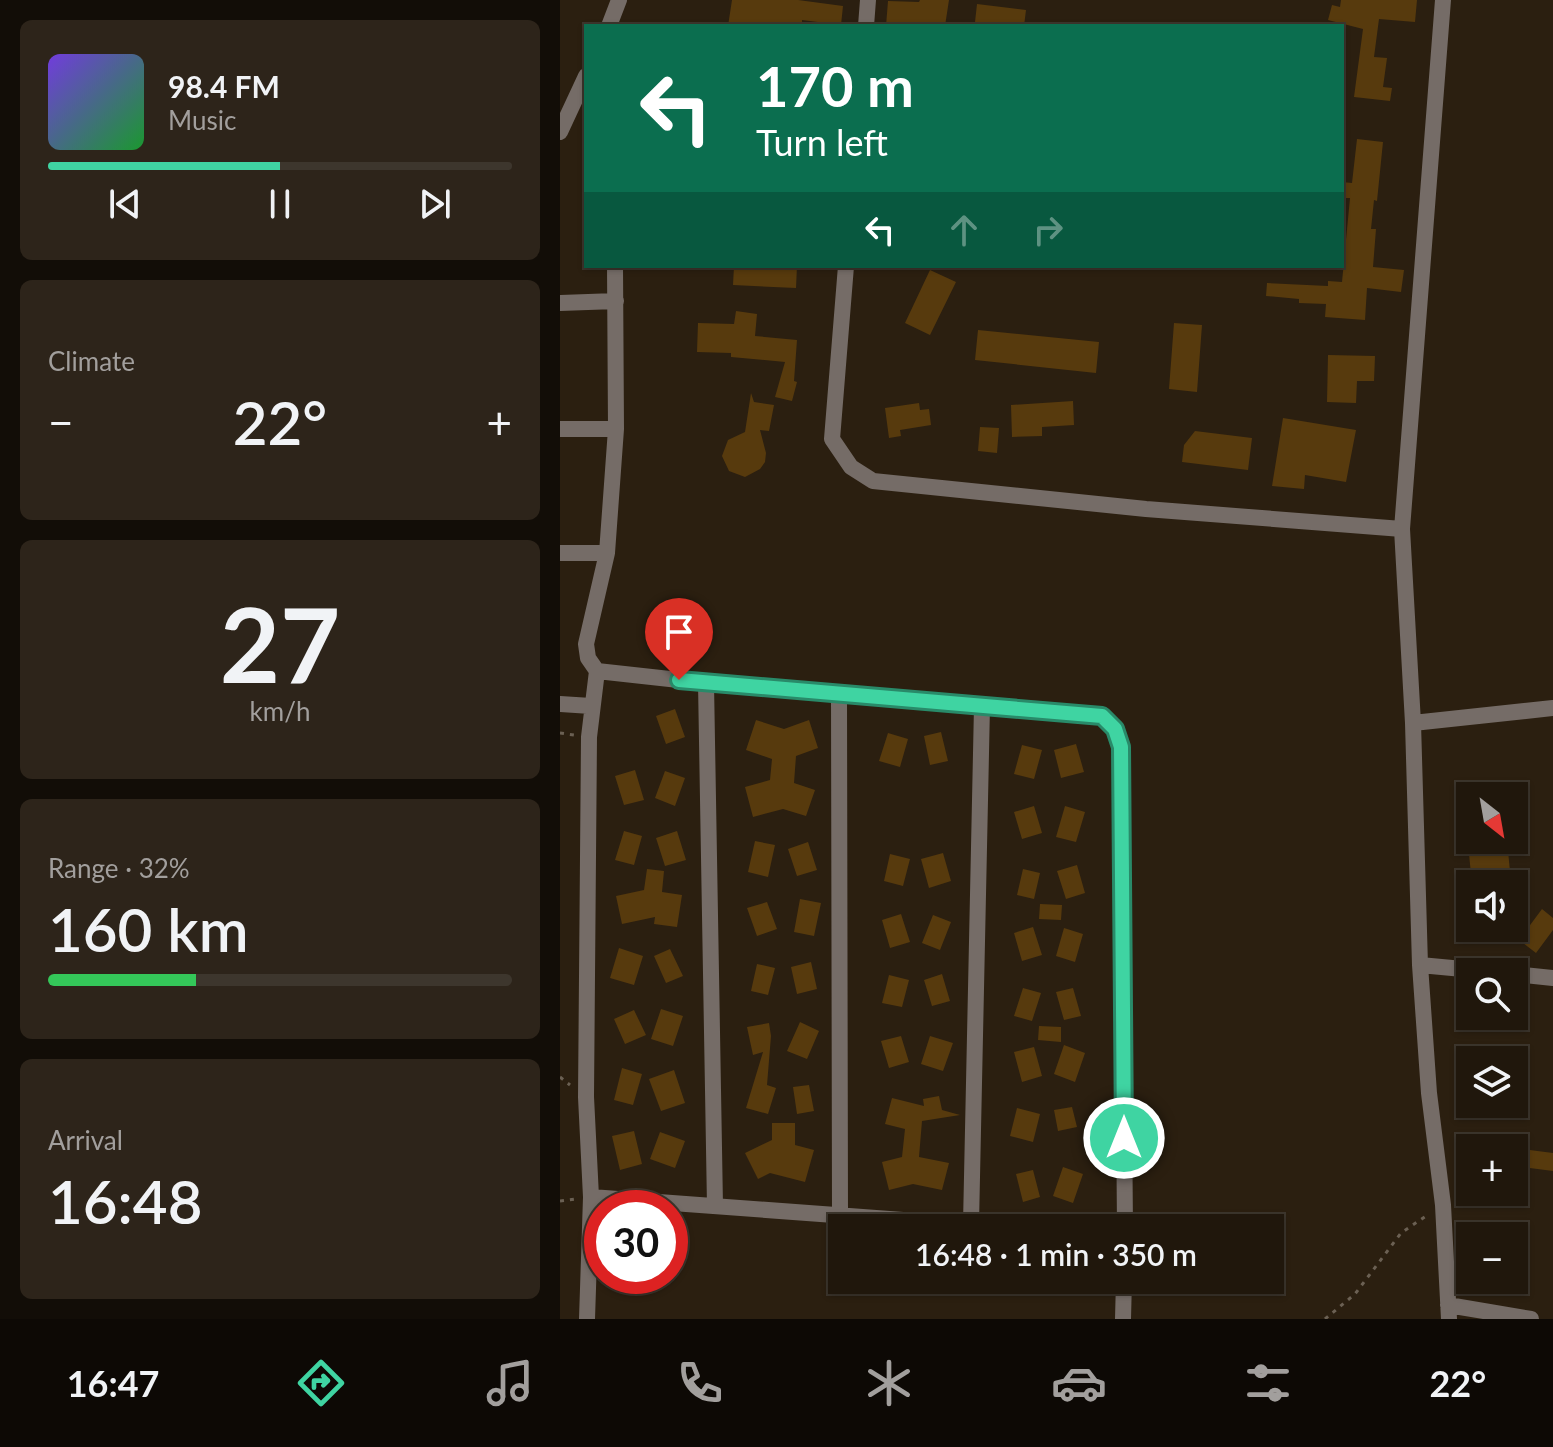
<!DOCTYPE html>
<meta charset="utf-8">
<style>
body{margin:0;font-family:Lato,sans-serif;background:#2d241a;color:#f1f3f6;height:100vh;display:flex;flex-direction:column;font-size:30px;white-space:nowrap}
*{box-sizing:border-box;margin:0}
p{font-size:26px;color:#a29f9d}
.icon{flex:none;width:44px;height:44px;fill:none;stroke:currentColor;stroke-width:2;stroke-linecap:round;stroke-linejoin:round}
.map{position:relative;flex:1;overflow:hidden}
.drawer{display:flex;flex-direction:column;gap:20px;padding:20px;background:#120d07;width:560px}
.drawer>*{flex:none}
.guide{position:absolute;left:24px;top:24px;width:760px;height:244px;border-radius:0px;box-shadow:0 2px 6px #0004,0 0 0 2px #3d362d;background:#0b6e4f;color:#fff;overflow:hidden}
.needle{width:52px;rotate:149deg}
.controls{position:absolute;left:896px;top:782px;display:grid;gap:16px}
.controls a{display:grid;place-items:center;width:72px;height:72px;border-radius:0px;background:#20170c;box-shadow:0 2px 6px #0004,0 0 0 2px #3d362d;font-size:40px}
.speed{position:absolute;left:24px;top:1190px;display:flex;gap:16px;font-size:40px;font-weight:700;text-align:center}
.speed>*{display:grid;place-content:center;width:104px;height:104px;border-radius:50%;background:#20170c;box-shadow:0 2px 6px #0004,0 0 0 2px #3d362d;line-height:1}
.speed .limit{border:12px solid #d22;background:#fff;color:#111}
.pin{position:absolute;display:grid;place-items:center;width:68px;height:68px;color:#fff;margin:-82px -34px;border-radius:50% 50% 50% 0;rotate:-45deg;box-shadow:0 0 8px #0007}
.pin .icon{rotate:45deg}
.me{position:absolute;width:88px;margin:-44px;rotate:0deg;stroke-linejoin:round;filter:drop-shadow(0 0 6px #0008)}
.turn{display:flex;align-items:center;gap:28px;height:168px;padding:0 40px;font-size:36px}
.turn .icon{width:104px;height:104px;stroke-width:2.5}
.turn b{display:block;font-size:56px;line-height:68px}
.lanes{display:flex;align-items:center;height:76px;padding:0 40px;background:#0003;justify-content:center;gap:40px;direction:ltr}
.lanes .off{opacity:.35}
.big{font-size:60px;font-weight:600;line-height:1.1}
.drawer .card{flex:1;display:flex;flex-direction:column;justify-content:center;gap:12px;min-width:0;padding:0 28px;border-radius:12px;background:#2d241a}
.drawer .dial{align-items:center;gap:0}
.dial b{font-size:104px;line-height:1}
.song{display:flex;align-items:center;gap:24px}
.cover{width:96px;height:96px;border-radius:12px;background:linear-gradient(135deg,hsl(260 70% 55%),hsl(130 70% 35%))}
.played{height:8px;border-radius:4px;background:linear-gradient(90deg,#3fd4a2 50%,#3d362d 50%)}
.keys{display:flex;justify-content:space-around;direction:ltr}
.heat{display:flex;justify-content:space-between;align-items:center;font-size:44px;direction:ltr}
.charge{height:12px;border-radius:6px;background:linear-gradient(90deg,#34c759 32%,#3d362d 0)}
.trip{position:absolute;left:268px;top:1214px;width:456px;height:80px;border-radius:0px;background:#20170c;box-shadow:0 2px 6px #0004,0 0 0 2px #3d362d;font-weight:600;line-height:80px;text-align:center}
.tabs{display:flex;height:128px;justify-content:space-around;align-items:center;background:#0d0905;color:#a29f9d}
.tabs .icon{width:56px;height:56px}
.tabs .current{color:#3fd4a2}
.tabs b{font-size:36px;color:#f1f3f6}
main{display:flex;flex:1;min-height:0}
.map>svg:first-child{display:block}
</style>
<main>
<section class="drawer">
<div class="card">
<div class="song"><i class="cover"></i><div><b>98.4 FM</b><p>Music</p></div></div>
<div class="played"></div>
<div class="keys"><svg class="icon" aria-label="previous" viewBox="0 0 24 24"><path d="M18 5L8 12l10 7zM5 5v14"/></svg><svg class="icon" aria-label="pause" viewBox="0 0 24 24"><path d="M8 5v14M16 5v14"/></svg><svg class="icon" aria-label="next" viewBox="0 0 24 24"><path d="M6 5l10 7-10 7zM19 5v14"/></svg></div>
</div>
<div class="card"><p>Climate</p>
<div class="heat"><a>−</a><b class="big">22°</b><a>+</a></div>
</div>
<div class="card dial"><b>27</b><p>km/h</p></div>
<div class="card"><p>Range · 32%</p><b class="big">160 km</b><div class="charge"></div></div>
<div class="card"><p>Arrival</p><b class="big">16:48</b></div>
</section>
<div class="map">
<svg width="993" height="1319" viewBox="0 0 993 1319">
<rect width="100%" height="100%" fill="#2b1f10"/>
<!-- building -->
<path fill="#573a0d" d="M172,0h66l45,6 -2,19 -39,-5v6h-74z
M360,0h29l-4,26h-59l2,-25 31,1z
M781,0h76l-2,22 -36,-3 -5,38 13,1 -4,29 9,1 -2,13 -36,-4 9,-68 -35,-9 4,-15 8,2z
M417,4l49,6 -2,16 -49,-4z
M797,139l26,3 -6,59 -3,-1 -3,29h5l-3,38 31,3 -3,22 -34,-4 -2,32 -40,-3 1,-13 -27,-1v-4l-33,-3 1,-13 61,3v-5l14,1 8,-84h-8v-16l10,1z
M174,266h63l-1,22 -63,-3z
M370,270l26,12 -26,53 -25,-12z
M176,311l21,3 -2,22 42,4 -3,41 3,1 -5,19 -17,-4 10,-35 -54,-5v-4l-34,-1 1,-29 36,1z
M614,323l28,2 -5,67 -28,-3z
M418,330l121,12 -3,31 -121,-13z
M768,355l47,1 -1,25h-17l-1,22 -29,-1z
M191,393l3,9 20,3 -5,26 -9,-1 6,23 -1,9 -5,7 -15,8 -16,-6 -7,-15 6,-16 17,-8z
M513,401l1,24 -32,2v9l-30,1 -1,-32z
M359,403l1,7 9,-1 2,16 -31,5 1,6 -12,2 -4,-30z
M723,418l73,12 -10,52 -41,-7 -1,14 -32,-3z
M420,427l19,1 -2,25 -19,-2z
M635,431l57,7 -4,32 -66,-8 2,-17z
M115,709l10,28 -19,7 -10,-28z
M196,720l28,9 25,-9 9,28 -22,8 -2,27 21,7 -9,26 -23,-7 -30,8 -8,-30 25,-7 2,-21 -26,-9z
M381,732l7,29 -18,4 -6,-29z
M328,733l20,6 -8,28 -21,-6z
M516,744l8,28 -23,6 -7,-28z
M462,745l20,5 -8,29 -20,-5z
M75,770l9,30 -20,5 -9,-29z
M105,771l20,7 -10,28 -20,-8z
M474,806l8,27 -20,6 -8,-27z
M505,806l20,6 -9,30 -20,-5z
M64,831l18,5 -8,29 -19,-5z
M117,831l9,29 -21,6 -9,-28z
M947,840l4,42 -39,2 -4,-40z
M195,841l20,4 -7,32 -20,-5z
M248,842l9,28 -20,6 -9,-27z
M383,853l8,28 -22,7 -8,-29z
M330,854l20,5 -7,27 -19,-5z
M517,865l8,28 -19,6 -9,-28z
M87,869l17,2 -2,21 20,3 -5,32 -23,-3 1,-7 -33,7 -6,-28 28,-6z
M463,869l17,4 -6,26 -17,-4z
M240,899l21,4 -7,33 -20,-4z
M207,902l10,27 -20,7 -10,-28z
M480,904l22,1 -1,15 -22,-1z
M982,909l11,9v12l-17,23 -17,-13z
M341,914l9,28 -20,6 -8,-28z
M373,915l18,7 -11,28 -18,-7z
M473,927l9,28 -20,6 -8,-28z
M504,928l19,6 -8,28 -19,-6z
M59,948l24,8 -9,29 -24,-7z
M110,949l13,27 -17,7 -12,-27z
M251,962l6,27 -20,5 -6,-27z
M197,964l18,4 -7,27 -17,-4z
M382,974l8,27 -18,5 -8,-26z
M329,975l20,5 -7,27 -20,-4z
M463,988l18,5 -9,28 -18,-5z
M513,988l8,28 -17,4 -8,-28z
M101,1009l22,7 -10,30 -22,-7z
M74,1010l12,25 -21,9 -11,-25z
M240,1022l19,9 -12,28 -20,-8z
M209,1023l2,13 -4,49 9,3 -8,26 -22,-6 17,-56 -10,3 -6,-28z
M479,1026l22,1v15l-23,-2z
M341,1036l8,26 -20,6 -8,-27z
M370,1036l23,7 -10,28 -22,-7z
M504,1045l21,8 -10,29 -21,-8z
M474,1047l8,29 -20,6 -8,-30z
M62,1068l20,6 -9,31 -19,-5z
M114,1070l11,33 -24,8 -12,-32z
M249,1085l5,26 -17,3 -4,-27z
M379,1096l3,14 18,5 -38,6 -3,36 30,6 -7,27 -29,-6 -24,6 -7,-28 20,-5 3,-28 -20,-5 7,-26 32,8 -1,-7z
M512,1107l5,20 -19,4 -4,-21z
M457,1108l23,6 -7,28 -23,-6z
M212,1123h23v22l19,5 -9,32 -35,-9 -12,6 -13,-26 27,-13z
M74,1131l8,33 -22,6 -8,-34z
M100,1132l25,9 -10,27 -25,-9z
M954,1148l39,5v18l-39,-5z
M503,1167l20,7 -10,29 -20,-7z
M473,1170l7,27 -17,5 -7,-28z"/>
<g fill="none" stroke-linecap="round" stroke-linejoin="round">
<!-- path -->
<path stroke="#6b6053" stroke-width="3" stroke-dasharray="4 6" stroke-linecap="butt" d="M0,733l14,2
M0,1077l10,8
M0,1201l15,-2
M765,1319l30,-25 46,-61 25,-17"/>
<!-- street -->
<path stroke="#756c67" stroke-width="16" d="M883,0l-41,529 11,194 7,242 9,128 14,112 6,114
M49,26l10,-26
M306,26l2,-26
M0,132l26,-56
M55,266l1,163 -9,124 -21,91 2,14 9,13 109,12 396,33 13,13 6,18 4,481
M286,266l-14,173 19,28 22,14 273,28 256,20
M0,303l56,-2
M0,429h56
M0,553h47
M146,683l9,523
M279,694l1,521
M0,704l31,2
M853,723l140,-15
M860,965l75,7
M954,974l39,4
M31,1197l420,31
M411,1224l11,-518
M888,1305l83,14
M27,1319l4,-122 -5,-100 3,-360 8,-66
M563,1319l1,-39"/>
</g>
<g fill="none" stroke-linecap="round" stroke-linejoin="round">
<defs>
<path id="route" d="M119,680l423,36 13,13 6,18 3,391"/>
</defs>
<!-- route casing -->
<use href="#route" stroke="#298a69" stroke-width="20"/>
<!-- route -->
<use href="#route" stroke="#3fd4a2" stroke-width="14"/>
</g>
</svg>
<div class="controls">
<a><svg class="needle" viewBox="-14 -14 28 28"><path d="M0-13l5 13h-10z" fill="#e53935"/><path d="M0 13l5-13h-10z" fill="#a29f9d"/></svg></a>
<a><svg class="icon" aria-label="sound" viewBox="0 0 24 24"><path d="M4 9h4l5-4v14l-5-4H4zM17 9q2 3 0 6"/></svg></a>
<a><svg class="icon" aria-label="search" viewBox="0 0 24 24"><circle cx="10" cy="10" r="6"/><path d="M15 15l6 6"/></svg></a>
<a><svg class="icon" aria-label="layers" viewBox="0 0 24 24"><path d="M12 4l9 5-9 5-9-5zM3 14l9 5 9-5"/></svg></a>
<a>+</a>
<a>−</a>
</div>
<div class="speed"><div class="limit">30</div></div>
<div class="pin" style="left:119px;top:680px;background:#d93025"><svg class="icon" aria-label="arrive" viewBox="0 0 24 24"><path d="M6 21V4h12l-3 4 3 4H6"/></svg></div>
<svg class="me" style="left:564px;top:1138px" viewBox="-20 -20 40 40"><circle r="17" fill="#3fd4a2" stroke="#fff" stroke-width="3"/><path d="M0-11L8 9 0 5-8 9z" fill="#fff"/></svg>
<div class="trip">16:48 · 1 min · 350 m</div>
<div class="guide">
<div class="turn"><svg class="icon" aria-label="left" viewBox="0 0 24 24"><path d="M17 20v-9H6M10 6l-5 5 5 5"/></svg><div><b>170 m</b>Turn left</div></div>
<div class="lanes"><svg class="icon" aria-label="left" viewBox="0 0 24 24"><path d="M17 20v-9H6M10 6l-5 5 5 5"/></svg><svg class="icon off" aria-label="ahead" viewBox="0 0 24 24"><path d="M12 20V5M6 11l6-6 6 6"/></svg><svg class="icon off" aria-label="right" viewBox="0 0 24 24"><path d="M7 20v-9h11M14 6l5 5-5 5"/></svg></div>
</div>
</div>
</main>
<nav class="tabs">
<b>16:47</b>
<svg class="icon current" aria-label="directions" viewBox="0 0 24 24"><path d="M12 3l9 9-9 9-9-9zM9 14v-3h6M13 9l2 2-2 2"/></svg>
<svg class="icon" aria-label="music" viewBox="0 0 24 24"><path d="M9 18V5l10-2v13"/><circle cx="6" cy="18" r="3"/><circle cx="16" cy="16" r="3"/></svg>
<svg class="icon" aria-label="phone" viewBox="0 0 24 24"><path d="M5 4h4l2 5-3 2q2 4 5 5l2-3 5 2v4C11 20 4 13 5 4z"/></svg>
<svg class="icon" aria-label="climate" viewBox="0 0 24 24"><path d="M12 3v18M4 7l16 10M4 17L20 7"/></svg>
<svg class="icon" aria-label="car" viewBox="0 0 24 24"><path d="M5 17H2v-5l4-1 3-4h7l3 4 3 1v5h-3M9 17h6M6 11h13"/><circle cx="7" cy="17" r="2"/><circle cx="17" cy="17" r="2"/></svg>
<svg class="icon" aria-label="filters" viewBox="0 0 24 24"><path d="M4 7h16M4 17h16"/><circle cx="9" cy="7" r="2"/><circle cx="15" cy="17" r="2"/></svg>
<b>22°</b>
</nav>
